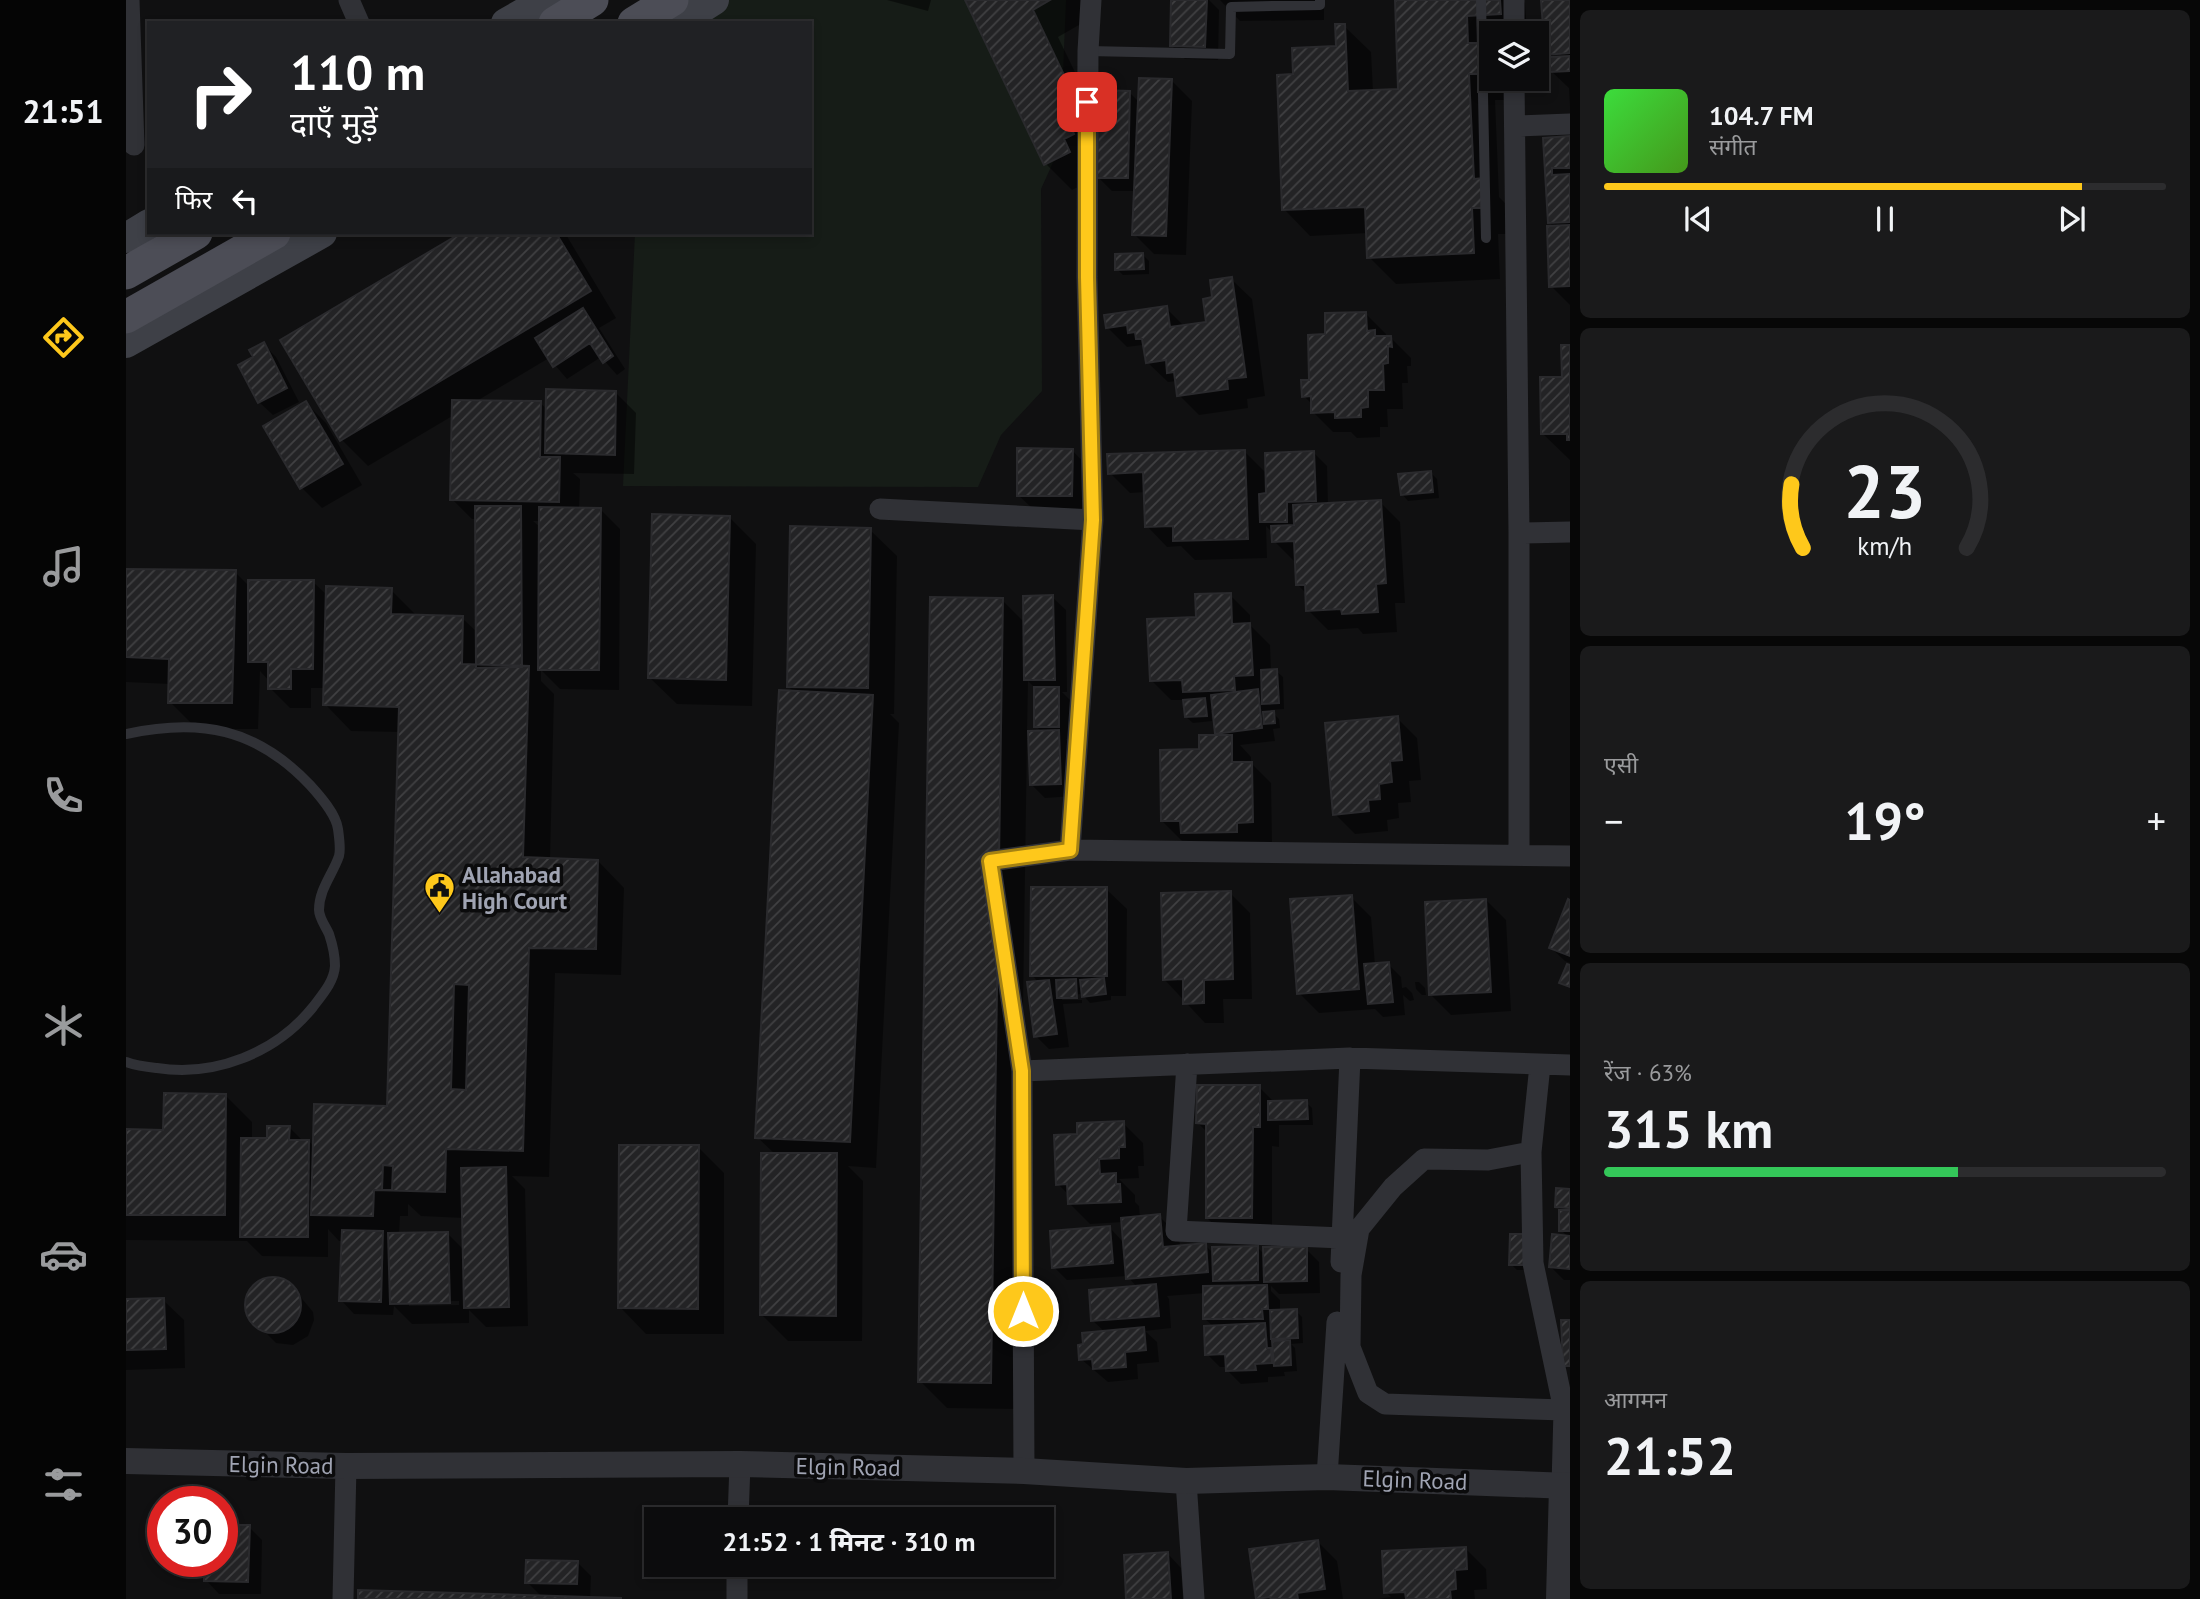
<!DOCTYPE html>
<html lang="hi">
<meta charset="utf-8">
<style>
body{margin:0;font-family:"PT Sans","Noto Sans Devanagari",sans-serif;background:#1a1a1b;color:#f1f3f6;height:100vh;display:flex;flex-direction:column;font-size:26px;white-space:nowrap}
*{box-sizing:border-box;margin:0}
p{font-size:23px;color:#9a9b9d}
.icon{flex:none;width:38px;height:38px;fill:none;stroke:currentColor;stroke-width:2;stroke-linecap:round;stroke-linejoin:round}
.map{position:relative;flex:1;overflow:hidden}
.details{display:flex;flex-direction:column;gap:10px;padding:10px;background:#070707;width:630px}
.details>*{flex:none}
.top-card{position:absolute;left:21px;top:21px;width:665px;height:214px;border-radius:0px;box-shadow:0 4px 10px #0003,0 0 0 2px #2c2c2e;background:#202124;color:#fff;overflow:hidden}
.buttons{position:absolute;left:1353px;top:21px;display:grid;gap:14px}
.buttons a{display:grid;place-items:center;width:70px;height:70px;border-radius:0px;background:#0c0c0d;box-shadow:0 4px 10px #0003,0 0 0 2px #2c2c2e;font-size:35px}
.speed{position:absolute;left:21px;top:1486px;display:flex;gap:14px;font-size:35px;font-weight:700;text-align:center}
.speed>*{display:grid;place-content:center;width:91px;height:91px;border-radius:50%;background:#0c0c0d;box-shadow:0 4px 10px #0003,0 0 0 2px #2c2c2e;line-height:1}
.speed .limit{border:10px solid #d22;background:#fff;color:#111}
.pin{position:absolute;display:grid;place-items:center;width:60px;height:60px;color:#fff;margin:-30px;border-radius:14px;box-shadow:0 4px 10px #0006}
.me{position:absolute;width:77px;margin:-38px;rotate:0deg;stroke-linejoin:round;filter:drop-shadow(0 0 5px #0008)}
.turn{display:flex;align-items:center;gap:24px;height:147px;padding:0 28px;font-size:32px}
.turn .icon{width:91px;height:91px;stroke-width:2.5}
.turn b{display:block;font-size:49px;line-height:60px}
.then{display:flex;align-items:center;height:66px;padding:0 28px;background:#0003;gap:14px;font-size:26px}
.big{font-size:52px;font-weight:700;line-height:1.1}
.details .card{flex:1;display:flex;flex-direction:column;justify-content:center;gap:10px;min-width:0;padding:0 24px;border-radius:10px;background:#1a1a1b}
.details .dial{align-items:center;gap:0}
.dial svg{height:182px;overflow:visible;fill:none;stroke:#2c2c2e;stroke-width:7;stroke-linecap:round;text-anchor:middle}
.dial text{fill:#f1f3f6;stroke:none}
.song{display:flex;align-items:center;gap:21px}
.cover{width:84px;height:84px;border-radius:10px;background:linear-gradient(135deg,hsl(120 70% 55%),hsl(100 70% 35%))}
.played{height:7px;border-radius:4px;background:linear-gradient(90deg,#fec81b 85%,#2c2c2e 85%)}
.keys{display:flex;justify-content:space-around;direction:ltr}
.heat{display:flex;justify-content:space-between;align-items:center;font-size:38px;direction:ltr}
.charge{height:10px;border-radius:5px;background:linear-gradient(90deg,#34c759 63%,#2c2c2e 0)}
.trip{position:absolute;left:518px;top:1507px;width:410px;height:70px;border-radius:0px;background:#0c0c0d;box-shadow:0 4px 10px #0003,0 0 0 2px #2c2c2e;font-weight:700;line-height:70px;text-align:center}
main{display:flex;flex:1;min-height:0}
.dock{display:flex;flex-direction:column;width:126px;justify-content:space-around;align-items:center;background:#050505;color:#9a9b9d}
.dock .icon{width:49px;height:49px}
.dock .active{color:#fec81b}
.dock b{font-size:32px;color:#f1f3f6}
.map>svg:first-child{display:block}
</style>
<main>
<nav class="dock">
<b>21:51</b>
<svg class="icon active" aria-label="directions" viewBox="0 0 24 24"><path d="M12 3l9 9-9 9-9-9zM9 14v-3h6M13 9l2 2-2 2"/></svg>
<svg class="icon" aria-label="music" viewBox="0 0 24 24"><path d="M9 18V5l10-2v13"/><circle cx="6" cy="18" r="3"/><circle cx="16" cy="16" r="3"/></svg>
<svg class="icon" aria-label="phone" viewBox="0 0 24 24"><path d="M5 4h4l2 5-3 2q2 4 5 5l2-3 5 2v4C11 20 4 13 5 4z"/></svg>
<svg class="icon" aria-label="climate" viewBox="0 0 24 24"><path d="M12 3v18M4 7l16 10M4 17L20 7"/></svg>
<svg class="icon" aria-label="car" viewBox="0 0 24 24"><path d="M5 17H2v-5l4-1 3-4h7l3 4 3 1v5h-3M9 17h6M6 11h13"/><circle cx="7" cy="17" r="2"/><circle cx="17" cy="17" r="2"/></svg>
<svg class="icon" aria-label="filters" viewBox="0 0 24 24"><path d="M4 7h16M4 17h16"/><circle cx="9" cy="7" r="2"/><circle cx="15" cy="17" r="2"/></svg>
</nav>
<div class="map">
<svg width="1444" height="1599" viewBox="0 0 1444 1599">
<defs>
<pattern id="building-hatch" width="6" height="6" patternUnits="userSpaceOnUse" patternTransform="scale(1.75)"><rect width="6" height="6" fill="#232325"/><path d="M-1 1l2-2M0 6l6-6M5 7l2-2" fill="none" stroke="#404042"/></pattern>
</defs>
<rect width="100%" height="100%" fill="#101011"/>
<!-- garden -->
<path fill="#161c17" d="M569,0h371l-6,147 -19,42 1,202 -41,44 -23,52 -355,-1 12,-253h175v-210h-146z"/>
<!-- shadow -->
<path fill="#0007" fill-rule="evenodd" d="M761,0h44l-3,11z
M841,0h123l8,14 -40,23 42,87 29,-32 11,11 32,-22 20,20 -6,154 -32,-1 -20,-20 2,-43h-24l-14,-14 -26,13 -26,-26zM974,126l-1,17 -6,-14z
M1047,0h36l10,10 -1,50 -33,-1 -13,-13z
M1094,0h104v20l-84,1z
M1271,0h125l3,3 2,30h-36v46h14l1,21h-11l4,97 10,10 1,27h-12l2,45 -104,5 -27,-27 -1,-24 -58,3 -26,-27 11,-133 43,-28 6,-22 27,26 2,40 27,-2z
M1417,0h27v106l-1,-18 -18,-17 -1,-14 -3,-3z
M1444,138v167l-19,-19 3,-59 -5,-5 -4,-83z
M339,233h100l51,85 -17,10 26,41 -8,6 -16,-18 -34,22 -18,-21 -74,44 65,1 8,7 68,-17 20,20 -2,61 -61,-1 7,6 -1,30h21l20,20 -1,161 -59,-1 -19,-19v11l13,13 -4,166 48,1 26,27 -3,87 -66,-2 -6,204 -37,-1 13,13 3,137 -42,1 -17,-17v13l-57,1 -18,-18 -1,9 -39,-1 -13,-14 2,-59h-4l-11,-12v28l-66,-1 -15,-15 -121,-1v-109l39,1 60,-37 27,27v18h17l20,-13 14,14h6l6,7 74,-40 11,-376 -49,-1 -26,-27v-16h-14v20h-21l-20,-20v-6l-10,-11 -2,58h-61l-27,-27v-18l-44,-2v-111l109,1 15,15 63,-5 15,14 63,-6 26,26 45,2 16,15 -1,-114h-5l-20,-20 2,-84 -86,51 -27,-27 -59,-98zM407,521h8v7zM282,1204l13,12 43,2 1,33 -17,-17 -49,1 1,-19h8zM333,1301v4l-50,1v-4z
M1017,255l6,6v13l-26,1 -6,-6z
M1105,279l21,20 13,97 -18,3 1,9 -49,7 -20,-20 -2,-14 -9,1 -21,-20 -2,-14 -3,-3 -15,2 -20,-20 59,-19 19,19 22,-3 7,-25z
M1240,314l20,20v4h5l20,20v8h-4l1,17h-6l1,26h-16l1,18h-8v10l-23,1 -6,-6h-18l-20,-20v-7l-9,-9 7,-14 16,-46z
M137,344l13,13 23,45 -26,13 -14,-13 -4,-44z
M1444,347v113l-27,-26 21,-55z
M180,403l20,20 36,62 -40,23 -20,-20z
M946,450l13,14v45l-53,-1 -14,-13z
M1119,452l22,22 47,-21 13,13 1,39 52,-3 20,20 5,81h-10l2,29 -34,2 -5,-6 -30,2 -20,-20 -1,-16 -9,-9 -1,-24h-3l-20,-20 -1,-8 -7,-7 1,32 -72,2 -14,-14 -14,1 -20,-21 -1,-34 -16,1 -20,-20z
M1305,473l6,6 2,19 -31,3 -6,-7z
M603,517l27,27 -4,162 -75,-2 -27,-26z
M744,530l27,26 -3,158h-4l9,9 -23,445 -28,-2 15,15 -1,160h-74l-26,-26 13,-161 -18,-17 38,-444 -7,-7z
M1104,595l20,20v10l20,20 1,26h5l7,6 1,32 -14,1 9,9 1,9 -7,1 2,12 -35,4 11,12v6l20,20 1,59h-16l-54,10 -11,-11h-9l-20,-20 39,-71 20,-13 -4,-4 -3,-22h-3l1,10 -19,2 -7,-6 -1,-17h-14l-20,-20 47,-61z
M926,597l14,13 1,82h-5l10,10v37h-6l6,6 2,51 -29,2 -13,-13 -2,-46h-3l-10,670 -70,-1 -27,-27 82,-781 23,23zM902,681l8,8v37l6,6 -15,1z
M1271,718l20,20 4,42 -12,1 2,21 -13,1 1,15 -12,2 1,11 -33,3 -20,-20z
M980,889l21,20 -1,87h-15v4l-21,3 -8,-9 -20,2v4h20v3l-19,1 6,43 -20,2 -13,-13 3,-53 -7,-8z
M1104,893l20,20 2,86h-29l1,24h-19l-41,-44z
M1225,897l20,20 4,48 13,-1 13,13 1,11 4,-1 6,6 2,7 -4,1 -7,-6 2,20 -22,2 -8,-8 -56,4 -20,-20z
M1360,900l20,20 5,91 -60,4 -20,-20z
M1444,902v61l-5,-2 -14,-13z
M1289,982h4l6,6 1,7h-4l-6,-6z
M1133,1087l16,16 31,-1 6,6 1,17h-34v22l-7,-1v91l-45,1 -20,-20 1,-85 -10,-10z
M997,1123l20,20 1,23h-6l1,12 -20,1 16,16v7l4,4 1,12 19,-2 20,20 1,11 25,-2 9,9 43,-7 8,8 41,-6 13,13 1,31 -41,1 -8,-8v5l9,9v11h16l6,6 1,26 -12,1 4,4 2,23 -13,1 1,4 -17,1v5l-27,2 -13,-13 -1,-4h-7l-13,-13 7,-27 -9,-8v-26l-38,3 2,3 2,29 -26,3 12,11 2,20 -22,2 1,15 -30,3 -27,-23 24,-27 -12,-11 44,-34 -10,-11 -60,4 -13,-13 56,-39 14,15 -1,-21 -33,2 -21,-21v-8l-11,-11 21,-49z
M572,1147l26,26v161h-78l-26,-27z
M1444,1190v90h-6l-14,-14 19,-28 -8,-8v-19l-4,-5z
M1410,1236l6,34h-25l-6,-6z
M146,1279l17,4 24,29 1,8 -6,16 -15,9 -17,-2 -26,-26 -3,-17 3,-8 6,-7z
M37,1300l21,20 1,48 -59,2v-69z
M123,1527l13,13 -1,54h-42l-13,-14v-19h16z
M1191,1541l20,20 6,38 -85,-1z
M1340,1549l20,20 1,20 -13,1 1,9h-97l13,-2 -5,-5z
M1042,1554l13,14 2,31h-55z
M452,1563l13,13 -1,23h-230v-7l183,6 -16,-16z"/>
<!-- building -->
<path fill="url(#building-hatch)" stroke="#2a2a2d" stroke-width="2" fill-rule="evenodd" d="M839,0h85l-17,10 42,88 -8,4 10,20 -7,3 4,9 -10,5 6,13 -26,13z
M1045,0h36l-2,47 -35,-1z
M1269,0h105l1,14 -34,2 1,27h10l2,31h-11l5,105 9,-1 1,30h-12l2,45 -107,5 -2,-51 -83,3 -5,-135 16,-1 -1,-26 44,-2 -1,-22h10l3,67 50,-2z
M1415,0h29v53l-25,2z
M1444,56v15l-20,1 -1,-15z
M1013,78l33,1 -6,157 -34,-1z
M973,90l31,1 -2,87h-31z
M1444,136v32h-18v7l18,-1v48l-22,1 -5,-85z
M1444,225v61l-21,1 -2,-61z
M335,233h95l35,58 -251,150 -60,-101z
M1017,253l1,16 -29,1v-16z
M1106,277l14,100 -19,2 1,10 -51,7 -3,-24 -7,1 -1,-13 -20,3 -4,-24h-6l-1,-7 -7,1 -1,-8 -21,3 -2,-13 63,-9 3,21 36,-5 -3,-23 9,-2 -2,-17z
M457,308l30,48 -10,7 -13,-20 -37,24 -18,-29z
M1240,312l1,19 8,-1v6h16l1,11 -4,-1v17l-5,1 1,26h-16v17l-7,1v9l-26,1v-6l-24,1v-17l-9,1 -1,-17h8l-1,-45 17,-1v-21z
M138,342l23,46 -29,15 -20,-38 15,-8 -4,-7z
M1435,345h9v95h-3v-6h-26l-1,-57h22z
M420,389l70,2 -1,64 -70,-2z
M326,400l89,1 -1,56h20l-1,45 -109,-2z
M180,401l37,63 -43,25 -37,-63z
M891,448l56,1 -1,47h-55z
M1119,450l3,89 -75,2v-15l-28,1 -2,-55 -35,2 -1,-20z
M1188,451l2,50 -29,1v20h-27l-1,-28 7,-1 -1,-40z
M1305,471l2,21 -32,3 -3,-21z
M1255,500l5,83 -10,1 2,28 -36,2 -1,-5 -35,2 -1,-26h-9l-2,-44 -22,1 -1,-16 23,-1 -1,-20z
M349,506h46l1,161 -46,1z
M413,507l62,1 -2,162h-61z
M526,514l78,2 -4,164 -78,-2z
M664,526l81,2 -3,160 -81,-1z
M0,569l110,1 -4,133h-64l1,-44 -43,-2z
M122,580h66l-1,89h-22v20h-23v-27h-20z
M200,586l66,2 -1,26 72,2 -1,48 67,2 -6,191 75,3 -2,89 -67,-1 -6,203 -77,-2 -1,43 -71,-2 -1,26 -62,-1 3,-111 73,2 12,-399 -76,-2zM328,984l15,1 -3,105 -15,-1zM257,1165l10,1 -1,24h-10z
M1105,593l1,31 18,-1 3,52 -19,1 1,14 -52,2 -1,-12 -32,1 -3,-62 49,-2 -1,-23z
M927,595l2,85h-31l-1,-84z
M804,597l73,1 -12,785 -73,-1z
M1151,669l2,34 -17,1 -1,-34z
M908,687h25v40h-25z
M1132,689l4,39 -47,6 -4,-39z
M653,690l94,5 -23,447 -95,-4z
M1079,698l2,18 -22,1 -2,-17z
M1148,711l1,12 -11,1 -1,-12z
M1272,716l4,44 -12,1 2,21 -13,2 1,15 -12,1 1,11 -36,4 -8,-92z
M933,730l2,54 -31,1 -2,-54z
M1073,735h33v27h20l1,60 -16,1v9l-56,1 -1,-12h-19l-1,-71 39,-1z
M905,887h76v89h-77z
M1105,891l2,88 -29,1v23l-21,1v-25l-20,1 -2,-87z
M1226,895l7,94 -62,5 -7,-95z
M1360,899l5,93 -62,3 -4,-93z
M1442,899l2,1v56l-21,-8z
M1263,962l4,40 -25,2 -4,-40z
M1441,964l3,1v22l-11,-4z
M978,978l2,16 -24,3 -2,-17z
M950,979l1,19h-20l-1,-18z
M923,980l8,54 -23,3 -7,-55z
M1071,1085h63v42h-7l-1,91h-46v-94l-10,-1z
M38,1093l62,1 -1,121h-99v-86l37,1z
M1181,1100l1,19 -40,1v-19z
M998,1121l1,26h-6v11l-20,1 1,15 16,-1v11h4l1,18 -53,2 -1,-20 -11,1 -2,-50 23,-1v-11z
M141,1126h23l-1,14h20l-1,97h-68l1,-99h26z
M493,1145h80l-1,164 -80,-1z
M635,1153h76l-1,163 -76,-1z
M380,1167l3,140 -45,1 -3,-140z
M1430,1188l14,1v19l-15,-1z
M1433,1210h11v21h-11z
M1034,1214l3,33 43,-4 2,29 -82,7 -5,-61z
M984,1226l3,37 -61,5 -2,-37z
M216,1230l41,1 -2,71 -42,-1z
M322,1232l2,71 -60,1 -2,-71z
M1384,1234h27l-1,31h-27z
M1426,1234l18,2v33l-21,-2z
M1132,1246v34l-45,1 -1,-34z
M1137,1247h44v34l-43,1z
M119 1305a28 28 0 1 1 56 0a28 28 0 1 1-56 0Z
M1030,1284l3,32 -68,5 -2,-31z
M1141,1285l1,24h-6l1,10h-60v-33z
M38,1298l2,51 -40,1v-51z
M1171,1309l1,29 -27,1 -1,-29z
M1435,1320h9v46h-7z
M1139,1323l2,25h4l1,15 -17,1 1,6 -30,1 -1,-17 -20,1 -1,-29z
M1018,1327l2,23 -21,2 1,15 -33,2 -1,-10 -13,1 -1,-15 5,-1 -1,-11z
M1164,1340l1,25 -17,1 -2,-25z
M96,1525h28l-2,57 -44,-1v-20h18z
M1192,1540l7,49 -28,4 1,6h-27l-1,-2 -14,2 -7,-50z
M1340,1547l1,22 -12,1 1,19 -6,1 1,9h-45l-1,-7 -21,1 -2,-42z
M1042,1552l3,47h-45l-2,-44z
M400,1560l52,1 -1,23 -52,-1z
M232,1590l264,8 -264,1z"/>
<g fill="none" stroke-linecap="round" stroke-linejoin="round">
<!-- service -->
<path stroke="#303136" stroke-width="10" d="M1355,0l5,238
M962,51l142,3 1,-47 89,-2v-5
M0,734c74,-16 130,-6 184,51 10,11 26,29 28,44 1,8 3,20 1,27 -6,18 -20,33 -20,54 0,8 7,17 10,24 3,9 6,23 6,32 -1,16 -13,29 -22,41 -37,46 -98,70 -156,61 -10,-1 -21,-2 -31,-6"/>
<!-- minor -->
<path stroke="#303136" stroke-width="21" d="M3,0l5,145
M223,0l10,23
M1388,0v33
M1388,79l5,454v322
M1389,126l55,-2
M754,509l213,11
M1393,533l51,-1
M944,850l23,-330 -6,-243 1,-226 3,-51
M1061,1064l-11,167 167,7
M1414,1065l-9,87 -43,8 -64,-1 -31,28 -34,42 -8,46 -1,72 18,46 17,11 179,6 -2,76
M896,1071l328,-13 220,7
M1405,1152l2,111 31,147
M1215,1262l9,-204
M898,1471l-2,-400 -32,-210 80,-11 500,6
M1201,1477l10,-155
M1060,1481l8,118
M612,1519l2,-55
M217,1599l3,-133
M611,1599v-35"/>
<!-- tertiary -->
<path stroke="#303136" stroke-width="26" d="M0,1461l220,5 394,-2 284,7 162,10 141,-4 243,9
M1433,1599l3,-113"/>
<!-- secondary -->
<path stroke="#3e4047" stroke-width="30" d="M380,23l40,-23
M552,23l36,-23
M0,238l23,-14
M0,343l196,-110"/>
<!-- primary -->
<path stroke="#4c4d56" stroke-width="33" d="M429,23l37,-23
M508,23l38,-23
M0,273l70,-40
M0,317l148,-84"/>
</g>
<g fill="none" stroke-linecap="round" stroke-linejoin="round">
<defs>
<path id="route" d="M897,1311l-1,-240 -32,-210 80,-11 23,-330 -6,-243v-175"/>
</defs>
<!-- route casing -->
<use href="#route" stroke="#a58212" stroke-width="18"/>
<!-- route -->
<use href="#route" stroke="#fec81b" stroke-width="12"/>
</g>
<!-- icons -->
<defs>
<symbol id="civic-pin" viewBox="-11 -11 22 30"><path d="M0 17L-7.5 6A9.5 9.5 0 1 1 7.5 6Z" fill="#fec81b" stroke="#0b0b0c"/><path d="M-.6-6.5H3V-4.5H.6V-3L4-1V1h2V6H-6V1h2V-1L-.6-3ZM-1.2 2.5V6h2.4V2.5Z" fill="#111"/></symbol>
</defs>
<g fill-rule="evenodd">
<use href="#civic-pin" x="296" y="870" width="35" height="47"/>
</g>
<g text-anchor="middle" stroke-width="7" stroke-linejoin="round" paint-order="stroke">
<!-- poi labels -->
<g font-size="23" font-weight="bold" fill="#a0a4b3" stroke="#0b0b0c" text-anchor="start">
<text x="336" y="883">Allahabad<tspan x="336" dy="26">High Court</tspan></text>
</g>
<!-- street labels -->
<g font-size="23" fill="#a0a4b3" stroke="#0b0b0c">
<text transform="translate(155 1465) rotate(1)" y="8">Elgin Road</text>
<text transform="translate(722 1467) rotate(1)" y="8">Elgin Road</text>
<text transform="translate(1289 1480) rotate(2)" y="8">Elgin Road</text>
</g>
</g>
</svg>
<div class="buttons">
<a><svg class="icon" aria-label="layers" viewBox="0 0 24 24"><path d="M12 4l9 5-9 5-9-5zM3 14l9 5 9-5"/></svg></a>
</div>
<div class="speed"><div class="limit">30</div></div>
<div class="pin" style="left:961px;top:102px;background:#d93025"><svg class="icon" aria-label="arrive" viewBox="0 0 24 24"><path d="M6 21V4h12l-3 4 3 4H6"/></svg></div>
<svg class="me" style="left:897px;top:1311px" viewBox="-20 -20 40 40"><circle r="17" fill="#fec81b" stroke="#fff" stroke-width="3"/><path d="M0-11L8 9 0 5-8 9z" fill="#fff"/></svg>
<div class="trip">21:52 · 1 मिनट · 310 m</div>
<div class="top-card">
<div class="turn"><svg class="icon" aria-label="right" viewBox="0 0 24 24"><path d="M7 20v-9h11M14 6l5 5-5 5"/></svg><div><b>110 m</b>दाएँ मुड़ें</div></div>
<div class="then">फिर<svg class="icon" aria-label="left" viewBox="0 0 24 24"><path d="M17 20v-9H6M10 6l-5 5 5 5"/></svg></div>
</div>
</div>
<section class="details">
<div class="card">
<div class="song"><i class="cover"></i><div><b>104.7 FM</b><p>संगीत</p></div></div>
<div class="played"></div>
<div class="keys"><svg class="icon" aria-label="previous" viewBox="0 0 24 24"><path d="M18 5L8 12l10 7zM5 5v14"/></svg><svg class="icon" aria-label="pause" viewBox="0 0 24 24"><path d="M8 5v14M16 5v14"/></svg><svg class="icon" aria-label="next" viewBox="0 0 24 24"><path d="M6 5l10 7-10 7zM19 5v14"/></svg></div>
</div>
<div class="card dial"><svg viewBox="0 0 100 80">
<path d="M14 69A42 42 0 1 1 86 69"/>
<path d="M14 69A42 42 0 0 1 9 41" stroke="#fec81b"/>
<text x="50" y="56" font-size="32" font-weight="700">23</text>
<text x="50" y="72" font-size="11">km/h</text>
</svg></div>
<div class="card"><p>एसी</p>
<div class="heat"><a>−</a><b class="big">19°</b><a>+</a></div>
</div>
<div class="card"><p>रेंज · 63%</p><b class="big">315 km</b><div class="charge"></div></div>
<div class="card"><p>आगमन</p><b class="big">21:52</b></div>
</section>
</main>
